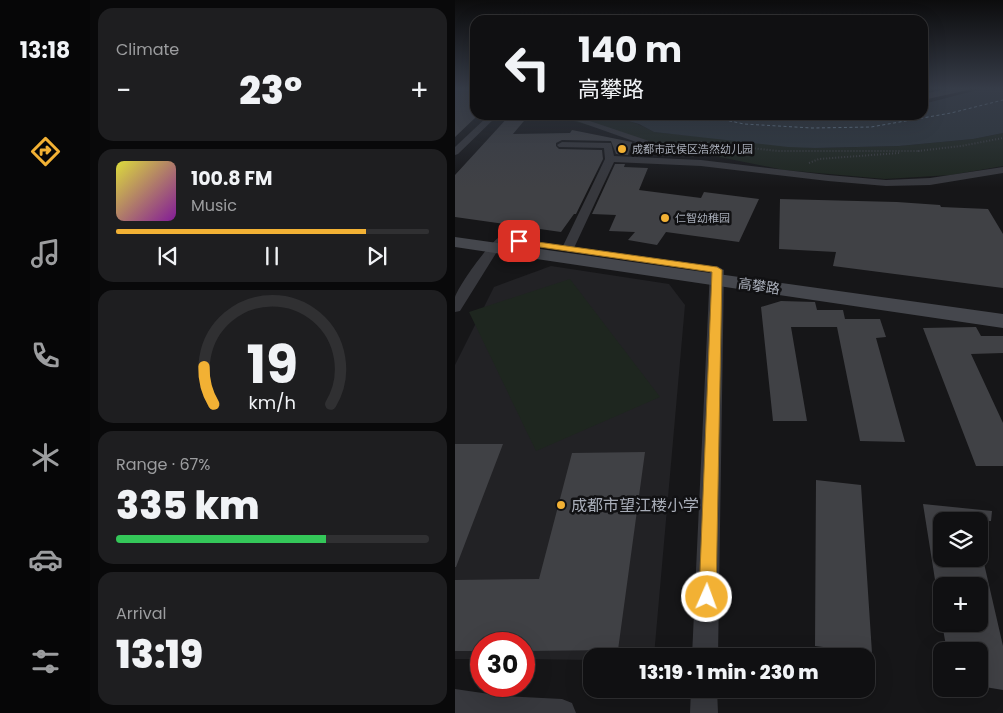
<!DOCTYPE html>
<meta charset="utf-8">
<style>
body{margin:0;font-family:Poppins,"Noto Sans SC",sans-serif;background:#1e1e20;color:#f1f3f6;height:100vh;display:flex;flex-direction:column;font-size:19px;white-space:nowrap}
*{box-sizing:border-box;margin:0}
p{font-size:16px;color:#9c9d9f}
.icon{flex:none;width:28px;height:28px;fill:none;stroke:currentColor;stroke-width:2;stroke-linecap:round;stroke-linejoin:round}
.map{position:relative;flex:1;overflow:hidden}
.drawer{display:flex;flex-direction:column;gap:8px;padding:8px;background:#09090a;width:365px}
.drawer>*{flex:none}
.top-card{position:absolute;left:15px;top:15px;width:458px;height:105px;border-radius:15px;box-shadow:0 5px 20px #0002,0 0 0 1px #303032;background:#101012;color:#f1f3f6;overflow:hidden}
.buttons{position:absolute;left:478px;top:512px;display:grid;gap:10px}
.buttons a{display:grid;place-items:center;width:55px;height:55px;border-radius:10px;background:#101012;box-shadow:0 5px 20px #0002,0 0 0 1px #303032;font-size:25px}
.speed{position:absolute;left:15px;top:632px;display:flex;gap:10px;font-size:25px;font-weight:700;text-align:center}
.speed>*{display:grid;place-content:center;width:65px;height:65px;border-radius:50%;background:#101012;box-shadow:0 5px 20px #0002,0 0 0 1px #303032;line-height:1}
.speed .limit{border:8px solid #d22;background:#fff;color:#111}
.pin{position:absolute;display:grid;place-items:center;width:42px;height:42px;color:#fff;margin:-21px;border-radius:10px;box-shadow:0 2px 8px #0006}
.me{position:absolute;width:55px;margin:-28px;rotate:2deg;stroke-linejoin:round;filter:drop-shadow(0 0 4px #0008)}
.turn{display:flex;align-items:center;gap:18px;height:105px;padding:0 25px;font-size:22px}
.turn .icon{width:65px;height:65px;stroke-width:2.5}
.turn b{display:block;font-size:35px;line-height:42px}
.big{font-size:38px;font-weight:800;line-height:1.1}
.drawer .card{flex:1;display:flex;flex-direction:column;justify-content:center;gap:8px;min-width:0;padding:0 18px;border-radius:15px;background:#1e1e20}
.drawer .dial{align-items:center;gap:0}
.dial svg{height:130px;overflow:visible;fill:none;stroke:#303032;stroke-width:7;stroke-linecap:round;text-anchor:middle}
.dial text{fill:#f1f3f6;stroke:none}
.song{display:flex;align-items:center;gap:15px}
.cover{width:60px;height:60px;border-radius:8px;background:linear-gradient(135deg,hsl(60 70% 55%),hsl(290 70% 35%))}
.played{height:5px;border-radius:2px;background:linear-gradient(90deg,#f2b134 80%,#303032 80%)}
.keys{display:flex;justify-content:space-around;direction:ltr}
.heat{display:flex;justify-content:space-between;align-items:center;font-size:28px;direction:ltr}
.charge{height:8px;border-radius:4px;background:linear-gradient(90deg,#34c759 67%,#303032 0)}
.trip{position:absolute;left:128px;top:648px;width:292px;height:50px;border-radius:15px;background:#101012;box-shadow:0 5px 20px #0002,0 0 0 1px #303032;font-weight:800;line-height:50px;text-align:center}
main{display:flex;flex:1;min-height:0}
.menu{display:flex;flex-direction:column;width:90px;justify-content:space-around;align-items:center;background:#060607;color:#9c9d9f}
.menu .icon{width:35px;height:35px}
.menu .current{color:#f2b134}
.menu b{font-size:22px;color:#f1f3f6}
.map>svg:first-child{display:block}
</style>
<main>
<nav class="menu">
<b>13:18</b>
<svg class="icon current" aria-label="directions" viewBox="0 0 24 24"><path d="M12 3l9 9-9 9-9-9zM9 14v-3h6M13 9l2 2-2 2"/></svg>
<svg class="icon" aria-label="music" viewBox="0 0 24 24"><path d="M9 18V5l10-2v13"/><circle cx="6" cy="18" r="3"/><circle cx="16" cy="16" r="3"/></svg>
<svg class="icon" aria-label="phone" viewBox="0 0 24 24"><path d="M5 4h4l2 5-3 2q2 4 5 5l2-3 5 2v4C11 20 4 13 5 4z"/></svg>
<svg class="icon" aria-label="climate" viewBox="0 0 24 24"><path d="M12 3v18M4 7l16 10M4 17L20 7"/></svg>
<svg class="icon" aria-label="car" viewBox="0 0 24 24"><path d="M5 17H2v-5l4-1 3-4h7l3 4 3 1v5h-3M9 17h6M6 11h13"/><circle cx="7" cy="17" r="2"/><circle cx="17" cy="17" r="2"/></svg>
<svg class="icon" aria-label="filters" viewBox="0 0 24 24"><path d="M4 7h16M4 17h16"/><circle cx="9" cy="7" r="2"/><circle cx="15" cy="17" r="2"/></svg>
</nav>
<section class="drawer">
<div class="card"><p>Climate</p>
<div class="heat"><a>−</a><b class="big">23°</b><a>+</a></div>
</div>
<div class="card">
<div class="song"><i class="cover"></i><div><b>100.8 FM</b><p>Music</p></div></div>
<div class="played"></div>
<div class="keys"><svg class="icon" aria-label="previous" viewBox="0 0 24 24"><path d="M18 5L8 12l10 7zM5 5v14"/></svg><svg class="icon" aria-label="pause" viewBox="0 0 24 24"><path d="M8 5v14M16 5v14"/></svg><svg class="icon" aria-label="next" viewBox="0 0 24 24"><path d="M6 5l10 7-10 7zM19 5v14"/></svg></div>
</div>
<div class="card dial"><svg viewBox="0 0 100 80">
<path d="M14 69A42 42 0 1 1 86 69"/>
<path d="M14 69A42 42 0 0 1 8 46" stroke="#f2b134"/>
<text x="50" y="56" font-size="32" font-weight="700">19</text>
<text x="50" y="72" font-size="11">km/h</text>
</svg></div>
<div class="card"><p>Range · 67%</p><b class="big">335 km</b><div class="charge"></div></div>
<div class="card"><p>Arrival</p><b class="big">13:19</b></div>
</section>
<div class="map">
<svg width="548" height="713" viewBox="0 0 548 713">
<rect width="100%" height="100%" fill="#161618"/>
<!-- built -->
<path fill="#222225" d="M96,266l118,18 16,21 -31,351h-63v4l-67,-1v-15h-43v15h-26v-294l39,-78z"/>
<!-- green -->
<path fill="#1e261f" d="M97,115c40,0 65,-3 102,17l161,16 84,-2 74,-7 30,-6v33l-52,9 -66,4 -101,-9 -129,-26z
M115,279l90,118 -124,54 -67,-139z"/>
<!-- water -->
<path fill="#2c353c" d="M530,88h18v45l-30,6 -74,7 -84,2 -27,-1 -134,-15 -15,-8 -32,-9h316v-11z"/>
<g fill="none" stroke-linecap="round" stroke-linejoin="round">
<!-- ferry -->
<path stroke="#7f9bb3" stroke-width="1" stroke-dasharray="3 2.5" stroke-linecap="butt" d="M247,115l42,9 68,4 59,-1 80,-14 52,-13"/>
</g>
<!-- building -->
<path fill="#404145" d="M0,89h20v29l-20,19z
M55,115h19l-16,19 57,-1 2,-3 60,12 -4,13 -12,-1 -5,-13 -49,-1 -6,3v3l3,3 43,1 1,9 -27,55h-2l-13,18 -106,-15v-42z
M160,164h10l-1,3 24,1 -9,22 62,8 3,-6 55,7 -20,43 -73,-10 -9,13 -29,-5 7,-8 -26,-1 7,-16 -24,-1z
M325,199l117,3 43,3 1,2 47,2 15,25v54l-170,-22 3,-14 -57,-3z
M326,301l34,1 2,8h26l2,9h35l6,18 -10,1 29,104 -45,-1 -23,-114h-46l16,94h-34l-12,-114z
M521,327l5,9h22v17l-32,1 32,69v43h-27l-53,-138z
M0,444h48l-47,123h-1z
M190,452l-27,198 -94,1v-7h-43v7h-26v-71l84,-1 33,-126z
M361,480l45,5 11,168 -57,-7z
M468,504l69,7 -1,10h-50v38h42l20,87v44l-24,-4v-35h-32l-5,-27h37v-38h-43z"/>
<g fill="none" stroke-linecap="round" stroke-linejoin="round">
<!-- path -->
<path stroke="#3d3f44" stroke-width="2" stroke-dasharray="1 2" stroke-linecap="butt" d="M7,88l13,1
M243,142l80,9h142
M463,151l43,-5 42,-8
M354,163l10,-4 80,-6"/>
<!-- street -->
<path fill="#37383d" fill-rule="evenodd" d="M34,115h9l-40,39 -3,1v-8z
M105,115h12l89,30 35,7 2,2 -5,3 -37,-8z
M107,142l49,1 3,13 87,4 127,15 58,5 44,-2 73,-11v6l-73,12 -44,1 -58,-5 -127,-15 -87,-4 -40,86 -6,4 -6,-4 43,-89 -1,-11 -45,-1 -2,-2z
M48,235l6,4 -11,11 -38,61 -5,1c0,-4 0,-11 0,-15 4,-12 37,-59 48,-62z
M262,266l7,4 -6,386h-26l18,-386z
M0,689l48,7 59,3 10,4 4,10h-121z
M236,689h26l1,24h-28z"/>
<!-- secondary -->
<path fill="#45474d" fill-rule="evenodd" d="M495,88h19l-1,2 -45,10v-6z
M0,237l548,77v14l-548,-81z"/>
</g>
<!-- sky -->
<linearGradient id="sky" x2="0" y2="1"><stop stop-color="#0c0c0d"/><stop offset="0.47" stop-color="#363c48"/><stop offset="1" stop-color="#363c48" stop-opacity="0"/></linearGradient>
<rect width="548" height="188" fill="url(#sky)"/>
<!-- route -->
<path fill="#f2b134" stroke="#9d7322" d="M61,239l201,28 5,3 -6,327 -3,6 -6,2 -6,-2 -2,-6 13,-325 -193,-28 -4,-3z"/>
<!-- markers -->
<g fill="#f2b134" stroke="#111113" stroke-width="2">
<circle cx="167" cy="149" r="5"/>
<circle cx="210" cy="218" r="5"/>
<circle cx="106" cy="505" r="5"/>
</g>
<g text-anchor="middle" stroke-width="5" stroke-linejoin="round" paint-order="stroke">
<!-- far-poi labels -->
<g font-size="11" fill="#a8adb8" stroke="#111113" text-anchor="start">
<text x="177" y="153">成都市武侯区浩然幼儿园</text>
<text x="220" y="222">仁智幼稚园</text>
</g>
<!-- street labels -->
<g font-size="14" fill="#a8adb8" stroke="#111113">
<text transform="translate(304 286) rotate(8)" y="5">高攀路</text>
</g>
<!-- near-poi labels -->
<g font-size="16" fill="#a8adb8" stroke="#111113" text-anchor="start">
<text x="116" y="511">成都市望江楼小学</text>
</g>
</g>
</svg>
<div class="buttons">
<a><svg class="icon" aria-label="layers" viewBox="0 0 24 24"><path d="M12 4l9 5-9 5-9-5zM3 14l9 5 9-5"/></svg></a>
<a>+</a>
<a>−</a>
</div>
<div class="speed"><div class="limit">30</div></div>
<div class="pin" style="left:64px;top:241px;background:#d93025"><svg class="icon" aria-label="arrive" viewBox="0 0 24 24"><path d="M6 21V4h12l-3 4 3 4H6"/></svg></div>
<svg class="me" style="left:252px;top:597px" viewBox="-20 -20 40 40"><circle r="17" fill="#f2b134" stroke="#fff" stroke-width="3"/><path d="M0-11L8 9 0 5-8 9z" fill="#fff"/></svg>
<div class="trip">13:19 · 1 min · 230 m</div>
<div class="top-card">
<div class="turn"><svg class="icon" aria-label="left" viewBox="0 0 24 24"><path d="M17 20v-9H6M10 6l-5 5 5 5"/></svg><div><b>140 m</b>高攀路</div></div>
</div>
</div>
</main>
